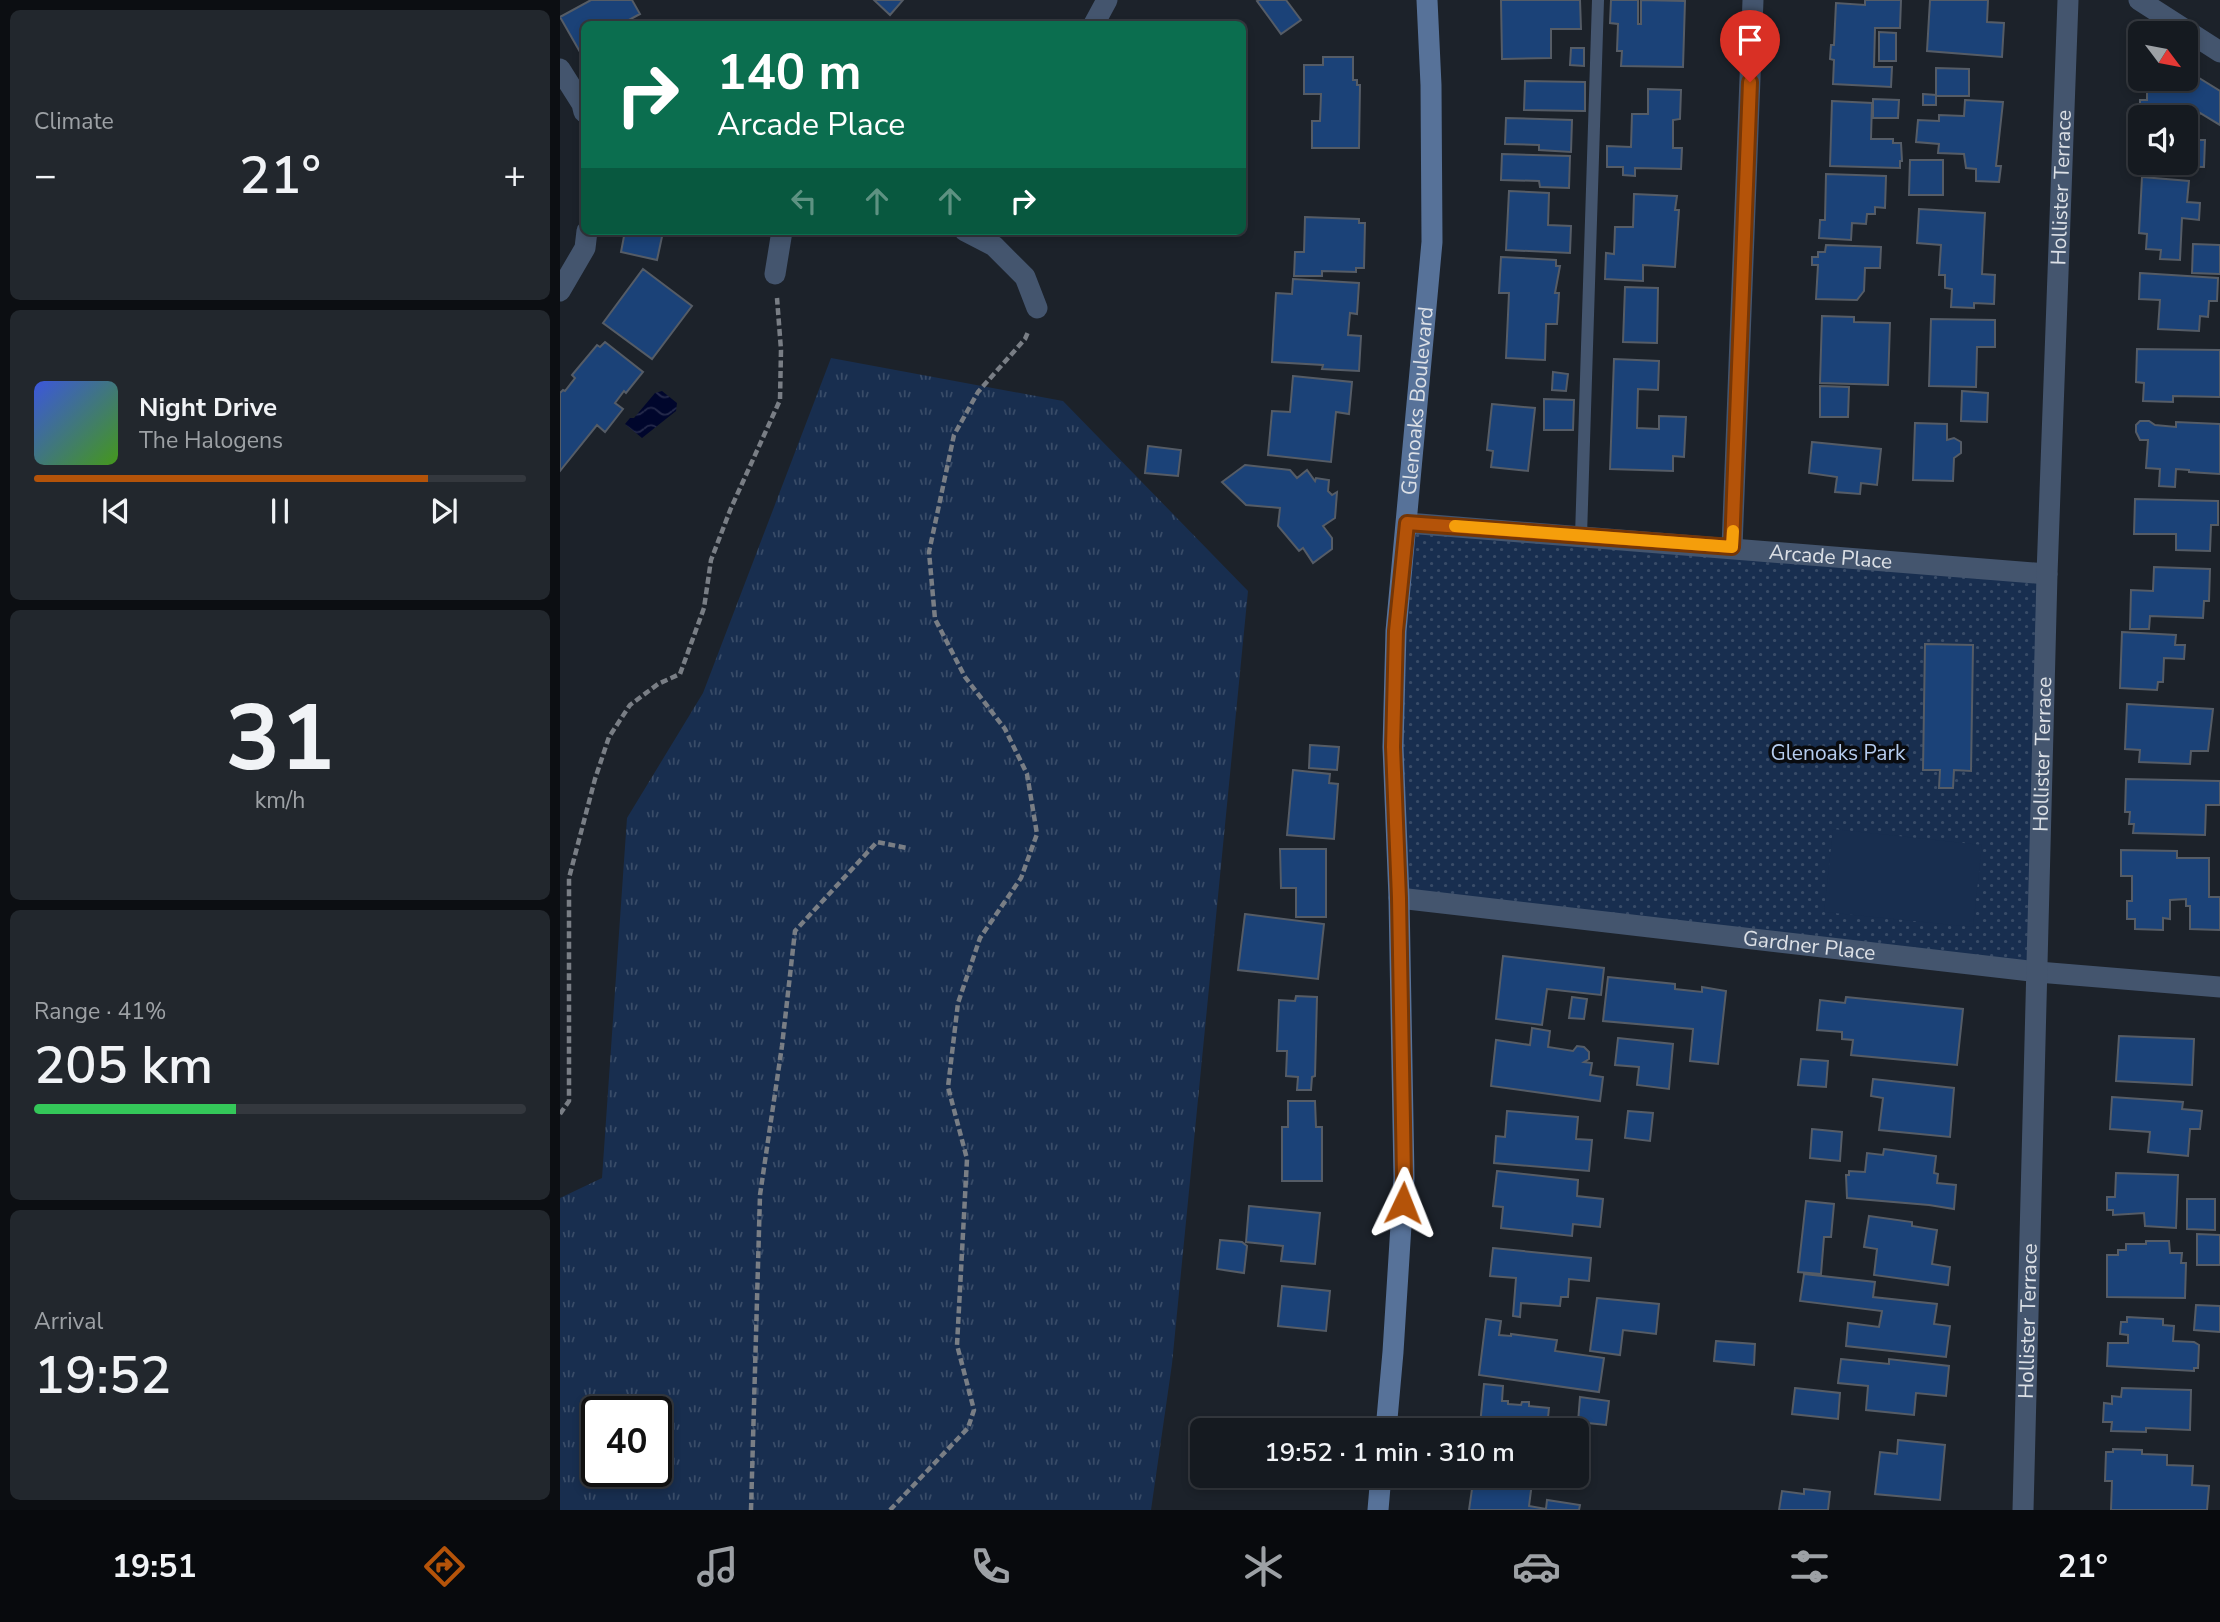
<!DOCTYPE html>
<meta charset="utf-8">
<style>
body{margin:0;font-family:"Nunito Sans",sans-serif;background:#22272d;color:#f1f3f6;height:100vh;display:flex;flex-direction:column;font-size:26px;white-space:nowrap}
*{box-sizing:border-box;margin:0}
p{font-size:23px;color:#9da1a5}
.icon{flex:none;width:38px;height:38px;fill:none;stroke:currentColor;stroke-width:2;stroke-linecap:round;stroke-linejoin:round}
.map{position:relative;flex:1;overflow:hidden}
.details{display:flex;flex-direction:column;gap:10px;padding:10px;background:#0c0e12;width:560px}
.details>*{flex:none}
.guide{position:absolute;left:21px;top:21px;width:665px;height:214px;border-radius:10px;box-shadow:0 4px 10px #0003,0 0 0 2px #34383e;background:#0b6e4f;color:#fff;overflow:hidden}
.needle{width:46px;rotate:122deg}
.controls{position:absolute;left:1568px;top:21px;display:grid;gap:14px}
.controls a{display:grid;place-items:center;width:70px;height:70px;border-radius:10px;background:#151a20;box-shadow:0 4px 10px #0003,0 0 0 2px #34383e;font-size:35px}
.speed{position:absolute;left:21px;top:1396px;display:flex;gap:14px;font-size:35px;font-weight:700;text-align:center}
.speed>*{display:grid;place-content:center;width:91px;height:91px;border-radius:50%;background:#151a20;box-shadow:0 4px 10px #0003,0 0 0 2px #34383e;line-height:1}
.speed .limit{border:4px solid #111;border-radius:10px;background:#fff;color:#111}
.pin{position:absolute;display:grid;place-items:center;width:60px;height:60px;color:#fff;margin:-72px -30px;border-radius:50% 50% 50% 0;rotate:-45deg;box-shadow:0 0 7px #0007}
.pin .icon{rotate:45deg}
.me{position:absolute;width:77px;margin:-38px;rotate:2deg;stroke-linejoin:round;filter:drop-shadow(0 0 5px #0008)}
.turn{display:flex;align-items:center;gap:24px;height:147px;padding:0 21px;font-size:32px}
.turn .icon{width:91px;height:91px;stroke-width:2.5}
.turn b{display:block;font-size:49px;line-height:60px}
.lanes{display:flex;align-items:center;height:66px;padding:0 21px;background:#0003;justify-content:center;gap:35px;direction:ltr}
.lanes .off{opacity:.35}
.big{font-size:52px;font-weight:600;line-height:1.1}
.details .widget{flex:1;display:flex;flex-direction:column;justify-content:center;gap:10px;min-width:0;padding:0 24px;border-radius:10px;background:#22272d}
.details .dial{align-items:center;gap:0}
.dial b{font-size:91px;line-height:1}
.song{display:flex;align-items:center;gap:21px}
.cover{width:84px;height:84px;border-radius:10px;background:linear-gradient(135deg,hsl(230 70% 55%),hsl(100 70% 35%))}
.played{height:7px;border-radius:4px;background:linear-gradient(90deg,#b45309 80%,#34383e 80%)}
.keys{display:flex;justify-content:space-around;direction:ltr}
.heat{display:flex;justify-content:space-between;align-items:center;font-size:38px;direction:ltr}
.charge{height:10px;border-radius:5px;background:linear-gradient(90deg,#34c759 41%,#34383e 0)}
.trip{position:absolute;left:630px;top:1418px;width:399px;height:70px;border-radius:10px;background:#151a20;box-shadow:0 4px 10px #0003,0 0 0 2px #34383e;font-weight:600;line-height:70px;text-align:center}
.tab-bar{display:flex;height:112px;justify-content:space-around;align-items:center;background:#080a0d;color:#9da1a5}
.tab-bar .icon{width:49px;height:49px}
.tab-bar .current{color:#b45309}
.tab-bar b{font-size:32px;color:#f1f3f6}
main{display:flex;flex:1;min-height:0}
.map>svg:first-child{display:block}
</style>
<main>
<section class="details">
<div class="widget"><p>Climate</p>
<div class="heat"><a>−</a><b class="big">21°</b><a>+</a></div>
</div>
<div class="widget">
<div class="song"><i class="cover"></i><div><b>Night Drive</b><p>The Halogens</p></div></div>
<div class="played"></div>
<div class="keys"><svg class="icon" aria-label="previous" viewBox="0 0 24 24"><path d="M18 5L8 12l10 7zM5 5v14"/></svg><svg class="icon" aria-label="pause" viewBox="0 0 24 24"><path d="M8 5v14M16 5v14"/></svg><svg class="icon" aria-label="next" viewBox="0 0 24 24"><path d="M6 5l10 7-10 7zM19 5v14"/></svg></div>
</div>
<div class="widget dial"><b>31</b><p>km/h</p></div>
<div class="widget"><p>Range · 41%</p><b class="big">205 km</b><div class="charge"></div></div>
<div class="widget"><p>Arrival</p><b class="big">19:52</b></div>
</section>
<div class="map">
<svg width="1660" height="1510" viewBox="0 0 1660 1510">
<defs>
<pattern id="grass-tufts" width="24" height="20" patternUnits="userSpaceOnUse" patternTransform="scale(1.75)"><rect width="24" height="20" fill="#182e4f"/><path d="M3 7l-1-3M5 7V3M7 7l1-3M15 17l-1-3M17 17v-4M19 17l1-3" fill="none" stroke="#394c68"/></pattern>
<pattern id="park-dots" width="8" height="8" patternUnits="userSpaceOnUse" patternTransform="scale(1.75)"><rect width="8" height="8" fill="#182e4f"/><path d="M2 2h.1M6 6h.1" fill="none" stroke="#394c68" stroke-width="1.8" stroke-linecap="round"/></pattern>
<pattern id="water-waves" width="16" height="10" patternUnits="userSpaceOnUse" patternTransform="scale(1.75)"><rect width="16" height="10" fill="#00062c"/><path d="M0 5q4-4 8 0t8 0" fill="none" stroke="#252a4b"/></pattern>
</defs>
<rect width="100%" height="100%" fill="#1c222a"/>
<!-- grass -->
<path fill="url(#grass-tufts)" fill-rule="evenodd" d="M271,358l232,43 185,190 -76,773 -21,146h-591v-312l42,-20 25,-360 76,-125zM37,1412h59v60h-59z"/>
<!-- park -->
<path fill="url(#park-dots)" d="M847,523l640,51 -9,398 -639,-74z"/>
<!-- garden -->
<path fill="#182e4f" d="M1273,829l149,16 -9,82 -149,-15z"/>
<!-- water -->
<path fill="url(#water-waves)" d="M102,391l15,12 -1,8 -34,27 -17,-14 5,-6h4l21,-25z"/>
<!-- building -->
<path fill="#1b4278" stroke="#555c66" stroke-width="2" d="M31,0h41l8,14 -15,8 2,2h-43v35l-24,-42z
M314,0h29l-13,15z
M699,0h27l15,20 -20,14 -24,-33z
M941,0h79l1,29h-30v29l-49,1z
M1051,0h27v24h3v-24l44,1 -2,66 -62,-1 1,-15h-5l1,-27 -8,-1z
M1305,0h36l-1,28h-25l-1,39h18l-1,20 -58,-3 1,-24 -4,-1 1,-14h3l2,-42 29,2z
M1370,0h58l-1,22 17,1 -2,34 -75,-6z
M1319,32l17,1v28h-17z
M1011,48h13v18l-14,-1z
M763,57h30v23h4v5h3l-1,63h-47v-27h8l1,-27h-17v-29h19z
M1376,68l33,1v27h-33z
M1631,73l29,18v34l-20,-12 -3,6h-8l-2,4 -1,-6h-43l-3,-3v-14h7v-9l33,1z
M965,81l60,1v29l-61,-1z
M1088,89l33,1 -1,29 -7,1v28h9l-1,21 -46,-1v8l-12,-1v-8h-16v-21l24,1 1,-33h16z
M1363,94l13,1v10h-13z
M1313,99l26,1 -1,18h-25z
M1405,100l38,2 -7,64h5l-2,16 -23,-1v-12l-10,-1 -2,-14 -26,-1 1,-9 -23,-2 2,-22 21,1v-6l25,1z
M1272,101l40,2 -1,36h22v4h8l1,18h-2v7l-70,-2z
M946,118l66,2 -1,32 -32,-2v-5l-34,-1z
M1626,140h19l-1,27 -62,-1v-3h44z
M942,154l68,2 -1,32 -29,-1 -1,-6 -38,-1z
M1350,160h33v35h-34z
M1266,174l60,2 -1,32 -10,-1v7h-8l-1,10 -14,-1 -1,17 -32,-2 1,-18h5z
M1582,177l47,4 -2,21 13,1 -1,17 -17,-2 -2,42 -20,-1 1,-9 -15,-1 1,-15 -8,-1z
M949,191l40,2 -1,32 23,1 -1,27 -64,-3z
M1074,194l43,2 -2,14h4l-4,57 -32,-2v16l-38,-2 1,-26 8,1 1,-27h18z
M1359,209l66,4 -3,61 13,1 -1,29 -20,-1v5l-23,-1 1,-18 -7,-1v-13h-6l2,-30 -24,-2z
M745,217l54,2v4h6l-1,45h-8v4l-34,-1v5h-28l1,-24h9z
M65,231h53l-1,4 -14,-3 -6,28 -36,-8z
M1633,244l27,1v29l-28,-1z
M1266,245l55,2 -1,21h-15l-1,23 -7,9 -41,-1 2,-34h-6v-8h6v-5h7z
M941,257l55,3v6h4l-5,27h4l-2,31h-11l-1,36 -39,-2 3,-65h-10z
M83,269l49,37 -40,53 -49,-36z
M1580,273l78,5 -1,23h-8l-1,16 -8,-1 -1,15 -41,-2 2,-29 -21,-1z
M733,279l66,4 -2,31 -7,-1 -2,22 13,1 -2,35 -37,-2 1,-4 -51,-3 4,-69 16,1z
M1065,287l33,1 -1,55 -34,-1z
M1262,316l32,1v5l36,1 -2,62 -68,-2z
M1371,319l64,1v27h-18l-1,40 -47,-1z
M45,342l38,30 -17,21 -2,-2 -9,12 8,6 -18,23 -8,-7 -37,46v-78l3,-3 2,1 10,-13 -3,-3 25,-30 3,2z
M1577,349l83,1v47l-47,-1v6l-30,-1 1,-18 -8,-1z
M1054,359l45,2 -1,29 -20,-1 -1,39 22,1v-13l27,1 -2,40 -11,-1v15l-63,-2z
M993,372l15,2 -2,17 -14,-1z
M733,376l59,6 -3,32 -13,-2 -5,50 -63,-7 4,-44 18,1z
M1260,386l29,1 -1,30h-28z
M1402,391l26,2 -1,29 -26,-1z
M984,399l30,1 -1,30h-29z
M932,404l43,4 -7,63 -37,-4 2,-16 -6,-1z
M1580,421h9l6,4 21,2v-5l44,2v50l-31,-2v-2l-13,-1 -1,18 -16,-1 1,-17 -14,-1 2,-28h-8l-4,-8v-7z
M1355,423l32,1v16l7,-2 7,4v11l-7,5 -1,23 -40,-1z
M1252,442l69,7 -4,36 -16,-2 -1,11 -25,-2 2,-15 -28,-4z
M588,446l33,4 -3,26 -33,-3z
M685,465l45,5 7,8 10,-8 8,11 1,-3 13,2 -1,11 4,4 5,-3 -2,26 -12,8 9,12v11l-19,14 -10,-15 -4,3 -21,-25 2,-18 -34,-3 -24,-23z
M1575,499l83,2v24h-7l-1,26 -34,-1v-16h-42z
M1594,567l56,2 -1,32h-5l-1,17 -53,-2 -1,13h-19l1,-39 22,1z
M1562,632l54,3 -1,10h10l-1,14 -20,-1 -1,24h-5l-1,8 -37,-2z
M1365,644l48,1 -2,126 -17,-1 -1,18h-14l1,-18h-17z
M1567,704l86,5 -5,42h-17l-1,13 -51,-2 1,-12 -15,-1z
M750,745l29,2 -2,23 -28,-2z
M733,770l37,4 -1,9 9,1 -4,55 -47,-4z
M1566,779l94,2v24h-14l-1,30 -72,-2 1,-9h-5l1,-12h-5z
M720,849h46v68h-30v-29h-15z
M1561,850l56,1v7h32v39h11v33l-30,-1v-23h-4v-7l-16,1v19l-7,-1v12l-28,-1v-10h-8v-18h5v-25h-11z
M685,914l79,10 -6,55 -80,-9z
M943,956l101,12 -3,27 -54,-6 -5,36 -46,-6z
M1048,977l67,7v5l27,3v-5l24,4 -8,73 -28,-3 3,-32 -90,-8z
M736,996l21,1 -2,79 -3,1 -1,13h-14l1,-13 -12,-1 1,-25h-10l2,-51 16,1z
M1012,997l15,2 -3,20 -15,-1z
M1286,997l117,12 -6,56 -106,-10 2,-15 -11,-1v-7l-25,-2 3,-30 25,3z
M972,1028l18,3 -2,16 25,4 4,-5 7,1 5,5v7l-5,3 8,1 -2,12 13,2 -3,24 -109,-15 5,-46 34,5z
M1559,1036l75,3 -2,46 -76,-4z
M1058,1038l55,6 -4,45 -32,-4 2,-18 -24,-2z
M1241,1059l27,2 -2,26 -28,-2z
M1313,1079l81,9 -4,49 -71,-7 4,-32 -12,-2z
M1552,1097l71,5 -1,7 20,2 -2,18h-10l-2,27 -40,-4 2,-20 -40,-3z
M728,1101h27l1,26h6v54h-40v-54h6z
M947,1111l71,6 -2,22 16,1 -3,31 -95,-8 2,-27 9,1z
M1068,1111l25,2 -3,28 -25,-3z
M1252,1129l30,3 -2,29 -30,-3z
M1324,1149l52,7 -2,17 4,1 -1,9 19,2 -2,24 -25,-4 -82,-7 -1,-23h3v-4l16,1 2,-19 16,2z
M937,1171l81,9 -1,16 26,3 -3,28 -27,-3 -1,12 -71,-8 2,-21 -10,-1z
M1556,1173l62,2 -2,53 -31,-2 -1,-13 -31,2v-5h-6v-13h8z
M1627,1199h28v31l-28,-1z
M1246,1201l28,3 -3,33h-7l-3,37 -23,-2z
M689,1206l71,7 -5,51 -34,-3 2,-15 -37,-4z
M1309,1216l43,6v4l25,4 -5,34 18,3 -2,18 -74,-10 3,-26 -13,-2z
M1637,1234l23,1v30h-23z
M660,1240l22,2 5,4 -3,27 -27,-4z
M1586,1241h23l1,12h12l-1,10h5l-1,35 -78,-1v-42h11v-5h8v-6h20z
M933,1248l98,10 -2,23 -20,-2 -1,18h-7l-1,9 -39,-3 -1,14 -7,-1 3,-38 -26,-2z
M1244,1274l71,8 -2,15 64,7 -3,20 16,2 -4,31 -100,-11 2,-23 31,4 3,-16 -82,-10z
M722,1286l48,5 -4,40 -48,-5z
M1037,1298l62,6 -3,30 -33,-4 -3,25 -30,-4z
M1636,1305l24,1v26l-26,-2z
M1567,1317l36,2v6l11,1 -1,15 21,1 5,3 -1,23h-4v3l-87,-5 1,-23h20v-8l-8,-1 1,-12h6z
M926,1319l15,2 -2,14 12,1v-2l46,6 -2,11 49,7 -5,34 -120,-17z
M1156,1341l39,3 -1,21 -40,-4z
M1281,1359l48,5v-5l60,7 -3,30 -30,-3 -2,22 -48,-5 2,-24 -30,-3z
M924,1384l19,2 -1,15h6v3l13,1 1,-3h7v4l20,2 -2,19 13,3h-87v-6l7,1z
M1235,1388l45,5 -2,26 -46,-5z
M1562,1388l69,2 -1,40 -44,-2v4l-35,-1 1,-9h-9l1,-19 8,1v-8l9,1z
M1020,1397l29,4 -3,24 -28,-3z
M1338,1440l47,5 -5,55 -65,-6 5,-42 17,2z
M1553,1449l29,1v4l25,1v10l26,1 -1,19 17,1 -2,24h-96l1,-29h-7l1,-29h7z
M914,1475h59l-4,31 17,3 1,-9 33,5 -1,5h-110z
M1244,1489l26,3 -2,18h-49l3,-19 22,3z"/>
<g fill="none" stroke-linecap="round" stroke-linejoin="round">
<!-- path -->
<path stroke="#797e85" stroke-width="4.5" stroke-dasharray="7 3.5" stroke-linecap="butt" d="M0,1114l9,-13v-223l26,-99 14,-42 21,-32 28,-21 22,-10 24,-66 7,-48 20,-52 49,-108 1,-50 -4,-52
M191,1510l9,-315 22,-149 13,-115 82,-89 30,6
M330,1510l78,-82 6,-18 -17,-65 10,-186 -19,-72 10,-84 22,-65 41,-60 16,-44 -10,-60 -22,-45 -40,-52 -30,-58 -6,-67 25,-117 24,-43 47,-53 3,-7"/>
<!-- lane -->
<path stroke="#44556e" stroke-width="12" d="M1021,536l17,-536"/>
<!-- street -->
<g stroke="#44556e" stroke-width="21">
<path d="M1579,0l81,52"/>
<path d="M534,24l13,-24"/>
<path d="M0,69l22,35 2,8"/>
<path d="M405,231l29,15 31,31 12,31"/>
<path d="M215,274l7,-43"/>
<path d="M0,291l25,-43 2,-17"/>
<path id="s1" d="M847,523l640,51"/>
<path d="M1172,547l21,-547"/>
<path id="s2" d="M839,898l639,74 182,15"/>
<path id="s3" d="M1463,1510l24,-936 21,-574"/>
</g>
<!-- secondary -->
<g stroke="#577299" stroke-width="21">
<path id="s4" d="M826,1430l7,-78 11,-174 -5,-280 -6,-151 3,-116 36,-389 -1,-157 -4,-85"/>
<path d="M818,1510l3,-35"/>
</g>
</g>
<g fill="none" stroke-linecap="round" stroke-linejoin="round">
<defs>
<path id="route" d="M843,1203l1,-25 -5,-280 -6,-151 3,-116 11,-108 325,24 18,-465"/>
</defs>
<!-- route casing -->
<use href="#route" stroke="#753606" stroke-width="18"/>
<!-- route -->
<use href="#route" stroke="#b45309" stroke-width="12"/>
<!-- slow -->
<path stroke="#f59e0b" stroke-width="12" d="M895,526l277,21 1,-16"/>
</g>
<g text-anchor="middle" stroke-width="7" stroke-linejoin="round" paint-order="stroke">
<!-- street labels -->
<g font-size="21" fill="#dce0e6" stroke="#090b0f">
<text dy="7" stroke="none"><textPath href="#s3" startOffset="1323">Hollister Terrace</textPath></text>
<text dy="7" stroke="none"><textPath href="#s4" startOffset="1031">Glenoaks Boulevard</textPath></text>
<text dy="7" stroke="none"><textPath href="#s1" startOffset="425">Arcade Place</textPath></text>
<text dy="7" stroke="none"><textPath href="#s3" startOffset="756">Hollister Terrace</textPath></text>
<text dy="7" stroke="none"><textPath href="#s2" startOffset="413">Gardner Place</textPath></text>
<text dy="7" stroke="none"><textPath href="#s3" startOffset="189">Hollister Terrace</textPath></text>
</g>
<!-- park labels -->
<g font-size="21" fill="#b6cdef" stroke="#090b0f">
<text x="1278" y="760">Glenoaks Park</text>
</g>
</g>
</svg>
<div class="controls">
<a><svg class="needle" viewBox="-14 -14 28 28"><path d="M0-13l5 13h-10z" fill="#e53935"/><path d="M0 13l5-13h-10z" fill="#9da1a5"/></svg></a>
<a><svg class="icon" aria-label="sound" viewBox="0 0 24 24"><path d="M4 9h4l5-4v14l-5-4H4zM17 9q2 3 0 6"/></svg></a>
</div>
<div class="speed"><div class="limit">40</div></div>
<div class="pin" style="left:1190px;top:82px;background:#d93025"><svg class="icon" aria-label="arrive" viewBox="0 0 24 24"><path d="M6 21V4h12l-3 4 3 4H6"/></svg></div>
<svg class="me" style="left:843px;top:1203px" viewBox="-20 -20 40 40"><path d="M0-17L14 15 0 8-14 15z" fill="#b45309" stroke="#fff" stroke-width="4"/></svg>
<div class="trip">19:52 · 1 min · 310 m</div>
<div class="guide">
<div class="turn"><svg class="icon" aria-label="right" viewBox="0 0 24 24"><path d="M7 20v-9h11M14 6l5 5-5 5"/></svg><div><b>140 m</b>Arcade Place</div></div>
<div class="lanes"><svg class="icon off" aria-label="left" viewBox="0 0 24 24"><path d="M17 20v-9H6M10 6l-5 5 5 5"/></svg><svg class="icon off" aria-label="ahead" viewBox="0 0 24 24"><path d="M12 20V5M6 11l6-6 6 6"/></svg><svg class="icon off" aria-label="ahead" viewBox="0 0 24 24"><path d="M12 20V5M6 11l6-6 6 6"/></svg><svg class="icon" aria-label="right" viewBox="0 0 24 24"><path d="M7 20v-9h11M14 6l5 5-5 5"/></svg></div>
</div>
</div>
</main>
<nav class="tab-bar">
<b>19:51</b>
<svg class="icon current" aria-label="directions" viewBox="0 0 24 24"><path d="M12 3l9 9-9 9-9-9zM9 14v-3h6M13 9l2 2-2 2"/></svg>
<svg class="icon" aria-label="music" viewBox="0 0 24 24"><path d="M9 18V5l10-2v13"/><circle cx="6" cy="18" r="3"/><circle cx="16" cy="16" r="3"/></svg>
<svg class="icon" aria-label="phone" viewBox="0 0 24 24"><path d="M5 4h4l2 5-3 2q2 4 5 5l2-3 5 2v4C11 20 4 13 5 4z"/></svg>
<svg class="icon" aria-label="climate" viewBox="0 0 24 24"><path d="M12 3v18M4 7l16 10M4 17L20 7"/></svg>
<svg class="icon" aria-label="car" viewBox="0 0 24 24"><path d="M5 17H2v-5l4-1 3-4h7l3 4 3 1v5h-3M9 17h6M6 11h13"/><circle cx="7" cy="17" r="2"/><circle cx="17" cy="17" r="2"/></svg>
<svg class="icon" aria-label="filters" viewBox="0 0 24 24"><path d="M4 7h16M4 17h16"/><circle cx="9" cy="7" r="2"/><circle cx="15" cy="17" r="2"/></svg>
<b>21°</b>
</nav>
